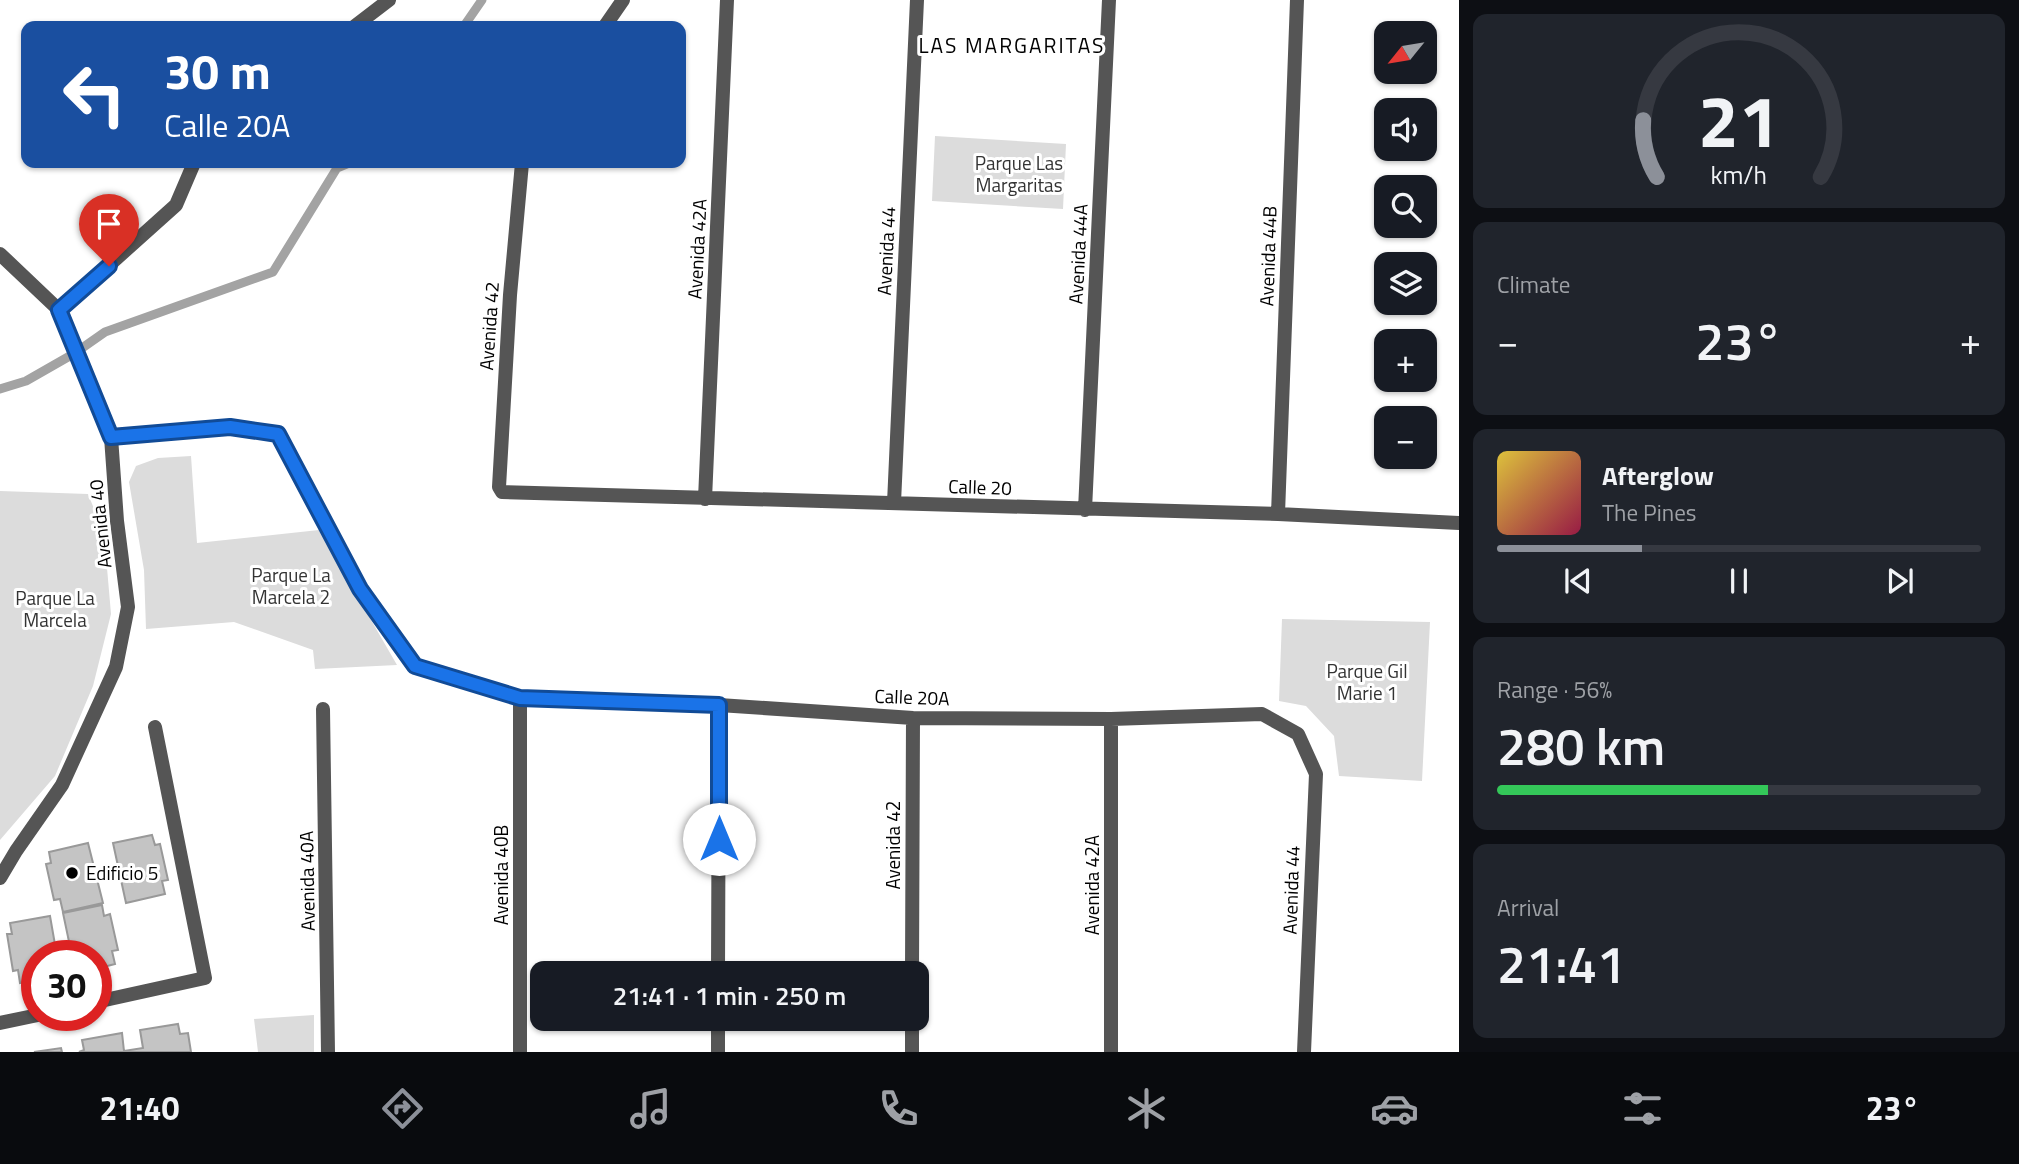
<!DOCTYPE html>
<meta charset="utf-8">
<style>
body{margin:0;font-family:"Titillium Web",sans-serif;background:#20242c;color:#f1f3f6;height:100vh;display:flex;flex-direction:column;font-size:26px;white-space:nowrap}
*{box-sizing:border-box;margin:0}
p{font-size:23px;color:#9ea1a6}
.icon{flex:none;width:38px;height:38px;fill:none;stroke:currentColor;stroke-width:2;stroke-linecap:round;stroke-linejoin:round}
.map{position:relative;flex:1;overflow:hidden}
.side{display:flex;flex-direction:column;gap:14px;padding:14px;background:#0d0f14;width:560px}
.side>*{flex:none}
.guide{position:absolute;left:21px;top:21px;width:665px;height:147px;border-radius:14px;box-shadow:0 2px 5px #0004;background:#1a4fa0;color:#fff;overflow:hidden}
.needle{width:46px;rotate:240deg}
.buttons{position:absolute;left:1374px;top:21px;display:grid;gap:14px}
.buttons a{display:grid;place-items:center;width:63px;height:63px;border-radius:14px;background:#171b24;box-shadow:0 2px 5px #0004;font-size:35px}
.speed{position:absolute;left:21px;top:940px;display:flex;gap:14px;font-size:35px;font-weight:700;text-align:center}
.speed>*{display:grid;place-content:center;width:91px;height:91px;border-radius:50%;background:#171b24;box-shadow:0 2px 5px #0004;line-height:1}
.speed .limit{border:10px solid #d22;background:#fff;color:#111}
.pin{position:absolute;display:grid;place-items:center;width:60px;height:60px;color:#fff;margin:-72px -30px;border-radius:50% 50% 50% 0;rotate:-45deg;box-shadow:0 0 7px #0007}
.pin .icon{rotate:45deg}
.me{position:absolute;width:77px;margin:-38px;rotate:0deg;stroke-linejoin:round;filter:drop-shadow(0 0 5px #0008)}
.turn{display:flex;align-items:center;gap:24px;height:147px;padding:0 28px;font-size:32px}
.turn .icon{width:91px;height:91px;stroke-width:2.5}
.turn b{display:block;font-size:49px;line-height:60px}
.big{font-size:52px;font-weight:600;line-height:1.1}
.side .widget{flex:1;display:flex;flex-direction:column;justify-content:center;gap:10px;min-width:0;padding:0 24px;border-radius:14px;background:#20242c}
.side .dial{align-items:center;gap:0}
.dial svg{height:182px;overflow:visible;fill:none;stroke:#363941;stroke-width:7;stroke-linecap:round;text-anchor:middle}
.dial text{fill:#f1f3f6;stroke:none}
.song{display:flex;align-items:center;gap:21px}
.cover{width:84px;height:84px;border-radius:10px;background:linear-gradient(135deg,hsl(50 70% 55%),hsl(340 70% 35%))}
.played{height:7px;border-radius:4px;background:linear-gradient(90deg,#8c9099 30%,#363941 30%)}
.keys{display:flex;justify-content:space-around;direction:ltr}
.heat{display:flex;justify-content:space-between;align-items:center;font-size:38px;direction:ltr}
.charge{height:10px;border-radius:5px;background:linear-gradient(90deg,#34c759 56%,#363941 0)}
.trip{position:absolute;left:530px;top:961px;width:399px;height:70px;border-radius:14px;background:#171b24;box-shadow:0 2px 5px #0004;font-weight:600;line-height:70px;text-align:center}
.tabs{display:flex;height:112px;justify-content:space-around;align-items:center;background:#090b0e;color:#9ea1a6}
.tabs .icon{width:49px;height:49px}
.tabs .active{color:#8c9099}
.tabs b{font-size:32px;color:#f1f3f6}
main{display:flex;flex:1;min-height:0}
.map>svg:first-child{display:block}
</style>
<main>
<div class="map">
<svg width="1459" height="1052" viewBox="0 0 1459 1052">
<rect width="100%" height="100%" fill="#fff"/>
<!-- green -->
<path fill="#dcdcdc" d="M935,136l131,8 -3,65 -131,-8z
M191,456l6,87 122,-13 78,135 -82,4 -2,-19 -79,-28 -88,7 -2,-59 -15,-88 7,-16 22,-8z
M0,491l88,3 16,39 7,81 -18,72 -38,90 -55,64z
M1282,619l148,3 -8,159 -83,-5 -5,-40 -28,-30 -27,-5z
M314,1015v37h-56l-4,-33z"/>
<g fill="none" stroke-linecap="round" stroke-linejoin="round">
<!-- stream -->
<path stroke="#a3a3a3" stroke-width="9" d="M464,26l18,-26
M0,389l26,-8 49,-28 30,-21 168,-60 64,-104 12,-5"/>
</g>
<!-- building -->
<path fill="#c4c4c4" stroke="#999" stroke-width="2" d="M152,835l3,10 5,-1 8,36 -6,1 3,13 -39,9 -13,-60z
M88,843l15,60 -40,9 -3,-13 -6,1 -8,-36 5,-1 -2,-11z
M102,905l2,11 6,-2 8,36 -6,1 3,13 -19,5v-13h-24l-9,-43z
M50,916l7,40h-20v24l-17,3 -2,-13 -5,1 -6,-37h5l-2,-11z
M178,1024l2,10 8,-1 3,19h-112l5,-2 -2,-10 40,-7 2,18 19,-3 -3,-18z
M61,1048l1,4h-28z"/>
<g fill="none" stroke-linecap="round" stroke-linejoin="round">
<!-- lane -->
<path stroke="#555" stroke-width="14" d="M96,1002l109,-24 -50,-251
M0,1023l38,-8"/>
<!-- street -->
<path stroke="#555" stroke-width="14" d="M355,26l34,-26
M605,26l18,-26
M522,163l-12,132 -11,192 3,5 776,22 181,9
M0,254l59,56 52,127 6,84 11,86 -12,60 -54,118 -46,66 -16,27
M59,310l117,-105 18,-42
M111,437l119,-10 48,7 82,155 55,77 105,32 199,7 194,13 198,1 151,-5 36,20 18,40 -12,278
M705,499l22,-499
M894,503l23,-503
M1085,510l24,-510
M1278,514l19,-514
M520,698v354
M323,709l5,343
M718,973l1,-268
M912,973l1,-255
M718,1052v-34
M912,1052v-34
M1111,1052v-333"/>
</g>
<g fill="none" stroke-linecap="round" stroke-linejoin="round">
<defs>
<path id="route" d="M109,266l-50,44 52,127 119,-10 48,7 82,155 55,77 105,32 199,7v134"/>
</defs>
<!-- route casing -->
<use href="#route" stroke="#114b97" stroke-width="18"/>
<!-- route -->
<use href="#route" stroke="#1a73e8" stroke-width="12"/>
</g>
<!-- markers -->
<circle fill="#000" stroke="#fff" stroke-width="2.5" cx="72" cy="873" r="7"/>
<g text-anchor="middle" stroke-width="6" stroke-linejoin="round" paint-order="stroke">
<!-- park labels -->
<g font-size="19" fill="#333" stroke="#fff">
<text x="1019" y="170">Parque Las<tspan x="1019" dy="22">Margaritas</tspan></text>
<text x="291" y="582">Parque La<tspan x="291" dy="22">Marcela 2</tspan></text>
<text x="55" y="605">Parque La<tspan x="55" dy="22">Marcela</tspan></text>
<text x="1367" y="678">Parque Gil<tspan x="1367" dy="22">Marie 1</tspan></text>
</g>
<!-- street labels -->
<g font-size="19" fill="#000" stroke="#fff">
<text transform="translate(697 249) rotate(-87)" y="7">Avenida 42A</text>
<text transform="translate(886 251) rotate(-87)" y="7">Avenida 44</text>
<text transform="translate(1078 254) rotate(-87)" y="7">Avenida 44A</text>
<text transform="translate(1268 256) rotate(-88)" y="7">Avenida 44B</text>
<text transform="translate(489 326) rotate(-86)" y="7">Avenida 42</text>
<text transform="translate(980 487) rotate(2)" y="7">Calle 20</text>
<text transform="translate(100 524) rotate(-96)" y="7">Avenida 40</text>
<text transform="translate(912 697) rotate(2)" y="7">Calle 20A</text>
<text transform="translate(893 845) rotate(-90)" y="7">Avenida 42</text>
<text transform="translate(501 875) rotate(-90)" y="7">Avenida 40B</text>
<text transform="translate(307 881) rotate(-91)" y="7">Avenida 40A</text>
<text transform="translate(1092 885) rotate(-90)" y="7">Avenida 42A</text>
<text transform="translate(1291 890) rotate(-88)" y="7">Avenida 44</text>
</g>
<!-- poi labels -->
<g font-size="19" fill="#000" stroke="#fff" text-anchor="start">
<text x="86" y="880">Edificio 5</text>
</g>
<!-- neighbourhood labels -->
<g font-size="21" letter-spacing="2" fill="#000" stroke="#fff">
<text x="1012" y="53">LAS MARGARITAS</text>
</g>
</g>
</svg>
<div class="buttons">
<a><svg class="needle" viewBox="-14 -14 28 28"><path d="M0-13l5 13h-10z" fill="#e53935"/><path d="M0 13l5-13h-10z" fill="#9ea1a6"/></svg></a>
<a><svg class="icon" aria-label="sound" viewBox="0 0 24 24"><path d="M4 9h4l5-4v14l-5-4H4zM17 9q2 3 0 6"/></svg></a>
<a><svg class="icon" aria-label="search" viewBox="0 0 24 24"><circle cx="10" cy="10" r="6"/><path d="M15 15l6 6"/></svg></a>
<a><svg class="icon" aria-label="layers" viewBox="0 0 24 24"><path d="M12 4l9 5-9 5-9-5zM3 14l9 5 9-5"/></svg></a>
<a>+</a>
<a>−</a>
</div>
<div class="speed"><div class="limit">30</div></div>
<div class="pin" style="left:109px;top:266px;background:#d93025"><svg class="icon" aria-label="arrive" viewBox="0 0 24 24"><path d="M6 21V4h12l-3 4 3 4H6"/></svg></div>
<svg class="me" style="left:719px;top:839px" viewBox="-20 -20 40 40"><circle r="19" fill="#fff"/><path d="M0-13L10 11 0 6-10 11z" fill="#1a73e8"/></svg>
<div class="trip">21:41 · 1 min · 250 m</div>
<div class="guide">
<div class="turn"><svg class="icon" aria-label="left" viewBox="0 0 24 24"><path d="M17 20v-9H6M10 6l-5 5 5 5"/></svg><div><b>30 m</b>Calle 20A</div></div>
</div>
</div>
<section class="side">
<div class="widget dial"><svg viewBox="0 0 100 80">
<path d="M14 69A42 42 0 1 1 86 69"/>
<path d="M14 69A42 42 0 0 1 8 44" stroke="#8c9099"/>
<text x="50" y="56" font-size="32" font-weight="700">21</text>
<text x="50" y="72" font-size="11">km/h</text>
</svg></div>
<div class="widget"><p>Climate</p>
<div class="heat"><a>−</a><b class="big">23°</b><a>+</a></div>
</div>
<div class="widget">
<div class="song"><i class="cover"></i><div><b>Afterglow</b><p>The Pines</p></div></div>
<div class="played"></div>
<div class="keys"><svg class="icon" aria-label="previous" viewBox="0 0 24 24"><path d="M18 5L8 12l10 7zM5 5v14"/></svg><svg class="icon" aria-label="pause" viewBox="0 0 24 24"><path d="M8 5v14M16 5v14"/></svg><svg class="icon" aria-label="next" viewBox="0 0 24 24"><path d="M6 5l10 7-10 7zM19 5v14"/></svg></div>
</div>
<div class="widget"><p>Range · 56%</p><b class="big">280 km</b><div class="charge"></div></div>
<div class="widget"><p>Arrival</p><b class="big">21:41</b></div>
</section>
</main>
<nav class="tabs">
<b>21:40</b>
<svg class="icon active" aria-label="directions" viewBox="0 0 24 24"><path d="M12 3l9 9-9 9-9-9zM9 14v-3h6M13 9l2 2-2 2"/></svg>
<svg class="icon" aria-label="music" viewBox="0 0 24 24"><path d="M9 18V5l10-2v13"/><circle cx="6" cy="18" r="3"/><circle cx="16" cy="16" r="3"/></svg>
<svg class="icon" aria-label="phone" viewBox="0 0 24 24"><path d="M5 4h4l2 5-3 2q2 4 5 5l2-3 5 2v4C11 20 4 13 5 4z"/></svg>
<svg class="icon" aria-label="climate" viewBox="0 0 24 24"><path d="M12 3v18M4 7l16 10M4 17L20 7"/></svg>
<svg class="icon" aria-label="car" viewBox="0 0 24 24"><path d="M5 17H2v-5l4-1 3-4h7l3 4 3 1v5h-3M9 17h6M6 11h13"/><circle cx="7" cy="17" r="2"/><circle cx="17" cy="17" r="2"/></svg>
<svg class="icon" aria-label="filters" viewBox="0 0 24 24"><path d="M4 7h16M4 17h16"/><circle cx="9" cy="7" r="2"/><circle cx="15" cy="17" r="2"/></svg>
<b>23°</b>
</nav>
